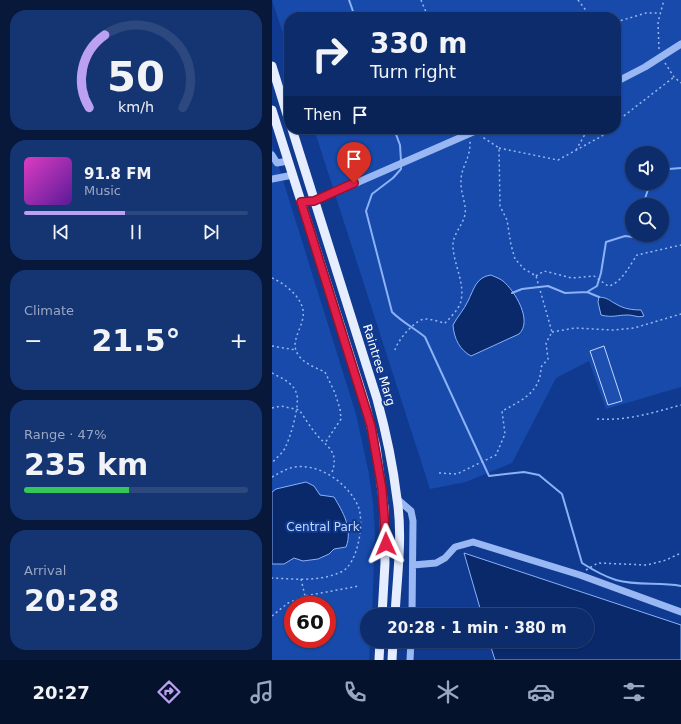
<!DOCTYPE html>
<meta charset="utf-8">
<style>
body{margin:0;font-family:"DejaVu Sans",sans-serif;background:#153472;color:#f1f3f6;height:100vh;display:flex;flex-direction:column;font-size:15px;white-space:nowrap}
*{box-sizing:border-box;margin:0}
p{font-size:13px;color:#9aa7c2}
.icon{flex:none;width:22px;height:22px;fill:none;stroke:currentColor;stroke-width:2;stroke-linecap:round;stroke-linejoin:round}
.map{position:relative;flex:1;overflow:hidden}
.side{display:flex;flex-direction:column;gap:10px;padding:10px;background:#07183b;width:272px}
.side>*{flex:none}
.banner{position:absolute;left:12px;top:12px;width:337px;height:122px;border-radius:16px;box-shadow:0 1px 3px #0004,0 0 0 1px #2c487f;background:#0c2c6c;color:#f1f3f6;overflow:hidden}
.tools{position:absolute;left:353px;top:146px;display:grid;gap:8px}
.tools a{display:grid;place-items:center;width:44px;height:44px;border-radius:50%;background:#0c2c6c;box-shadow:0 1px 3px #0004,0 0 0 1px #2c487f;font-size:20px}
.speed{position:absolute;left:12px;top:596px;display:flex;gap:8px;font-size:20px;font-weight:700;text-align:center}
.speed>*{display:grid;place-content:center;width:52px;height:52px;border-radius:50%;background:#0c2c6c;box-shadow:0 1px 3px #0004,0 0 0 1px #2c487f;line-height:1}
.speed .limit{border:6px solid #d22;background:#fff;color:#111}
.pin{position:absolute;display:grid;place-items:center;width:34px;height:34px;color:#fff;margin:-41px -17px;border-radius:50% 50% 50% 0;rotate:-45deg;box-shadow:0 0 4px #0007}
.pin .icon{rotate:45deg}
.me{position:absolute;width:44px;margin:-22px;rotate:359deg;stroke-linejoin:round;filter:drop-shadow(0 0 3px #0008)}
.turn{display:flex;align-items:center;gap:14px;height:84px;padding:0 20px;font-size:18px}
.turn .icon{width:52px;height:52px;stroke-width:2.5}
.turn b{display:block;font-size:28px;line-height:34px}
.then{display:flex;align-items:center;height:38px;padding:0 20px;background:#0003;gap:8px;font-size:15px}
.big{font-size:30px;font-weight:800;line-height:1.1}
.side .tile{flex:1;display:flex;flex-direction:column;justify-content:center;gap:6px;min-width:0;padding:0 14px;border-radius:16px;background:#153472}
.side .dial{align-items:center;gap:0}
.dial svg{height:104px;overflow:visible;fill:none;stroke:#2c487f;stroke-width:7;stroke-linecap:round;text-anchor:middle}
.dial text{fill:#f1f3f6;stroke:none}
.song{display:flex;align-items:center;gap:12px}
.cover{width:48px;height:48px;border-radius:6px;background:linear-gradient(135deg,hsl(310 70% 55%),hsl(270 70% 35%))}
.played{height:4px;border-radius:2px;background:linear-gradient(90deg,#bca0f2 45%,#2c487f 45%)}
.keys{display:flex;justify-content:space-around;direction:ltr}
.heat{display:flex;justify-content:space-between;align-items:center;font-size:22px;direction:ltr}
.charge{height:6px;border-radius:3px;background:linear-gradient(90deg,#34c759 47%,#2c487f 0)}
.trip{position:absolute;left:88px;top:608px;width:234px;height:40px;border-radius:20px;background:#0c2c6c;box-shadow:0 1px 3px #0004,0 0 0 1px #2c487f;font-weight:800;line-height:40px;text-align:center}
.dock{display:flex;height:64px;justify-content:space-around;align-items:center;background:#05122b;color:#9aa7c2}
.dock .icon{width:28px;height:28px}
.dock .active{color:#bca0f2}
.dock b{font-size:18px;color:#f1f3f6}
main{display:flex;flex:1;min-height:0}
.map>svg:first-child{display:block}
</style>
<main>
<section class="side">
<div class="tile dial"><svg viewBox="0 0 100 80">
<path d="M14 69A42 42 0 1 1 86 69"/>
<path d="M14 69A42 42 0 0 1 26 13" stroke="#bca0f2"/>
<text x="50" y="56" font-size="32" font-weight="700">50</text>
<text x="50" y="72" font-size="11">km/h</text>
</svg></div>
<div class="tile">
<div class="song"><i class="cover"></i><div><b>91.8 FM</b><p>Music</p></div></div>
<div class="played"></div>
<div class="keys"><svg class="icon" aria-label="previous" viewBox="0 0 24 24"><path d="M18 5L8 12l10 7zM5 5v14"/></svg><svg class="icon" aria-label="pause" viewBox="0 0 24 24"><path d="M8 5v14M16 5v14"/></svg><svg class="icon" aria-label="next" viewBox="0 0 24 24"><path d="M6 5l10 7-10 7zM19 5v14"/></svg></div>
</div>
<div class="tile"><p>Climate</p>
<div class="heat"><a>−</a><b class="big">21.5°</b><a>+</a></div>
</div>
<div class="tile"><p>Range · 47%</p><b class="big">235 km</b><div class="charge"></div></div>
<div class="tile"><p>Arrival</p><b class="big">20:28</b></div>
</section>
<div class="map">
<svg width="409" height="660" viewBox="0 0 409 660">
<rect width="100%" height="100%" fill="#103a90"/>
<!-- green -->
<path fill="#174aaa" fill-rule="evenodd" d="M0,0h409v387l-75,22 -17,-48 -33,17 -44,85 -46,19 -36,7 -116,-360h302v-112h-327v35zM360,153h30v30h-30zM360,205h30v30h-30z
M0,145l84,269 13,60 4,30 2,30 -3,81h-5v26h3l-1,19h-97zM21,605h34v34h-34z"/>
<!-- water -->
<path fill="#09296b" stroke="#8bb1f7" d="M219,275c4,2 8,3 12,6 12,10 30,40 16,53l-48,22c-11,-6 -17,-17 -18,-31 4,-8 11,-15 15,-24 6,-12 8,-24 23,-26z
M327,297c10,1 9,3 17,7 8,5 17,6 25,6l3,6c-6,2 -10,-1 -16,-1 -12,0 -15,3 -27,0l-3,-13z
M34,482l8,4 6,9 14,2c9,15 19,32 12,50l-12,2 -5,5 -11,5 -15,2 -9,-3 -10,6h-12v-72l4,-3z
M192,553l217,72v35h-186l-6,-19h98v-26h-105z"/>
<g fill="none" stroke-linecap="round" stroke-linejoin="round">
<!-- stream -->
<path stroke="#8bb1f7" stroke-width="2" d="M77,0l6,17
M122,129l6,16 1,16
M129,166v3l-8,9 -21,16 -6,17 26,101c10,10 22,16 33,25l64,139 35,-4 15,3 23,19 20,69c11,7 21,13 34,17 21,6 43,2 65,6
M390,174l7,-5 12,-1
M371,205l7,-22
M240,293l10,-4 26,-3 17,7 22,-1
M327,297l-12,-5 10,-6 4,-13 5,-31 19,-6 8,1 1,-2"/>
</g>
<!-- building -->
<path fill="#1d4fb0" stroke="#c1d6fe" d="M332,346l18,55 -14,4 -18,-54z"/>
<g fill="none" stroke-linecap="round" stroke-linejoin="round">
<!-- path -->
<path stroke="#99b8f3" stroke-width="1.5" stroke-dasharray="2 3" stroke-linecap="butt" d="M149,0l7,17
M306,0l13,17
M344,22l30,-9h15
M387,49l-1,-27 6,-22
M393,63l9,14 7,6
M344,122l58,-45
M227,148l59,12 44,-24 7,-7
M304,150l12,-21
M264,276l8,-5 28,7 22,-2 14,10c13,-2 22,-21 29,-31l44,-10
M0,278c14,6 34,22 31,39 -2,14 -14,26 -4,39 6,8 17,12 26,16l10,21 5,16 1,10 -16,24
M280,332l23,-4 38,2 21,-2 47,-14
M0,346l24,4
M123,350c2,-9 21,-32 31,-31 6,0 13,3 19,4 6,-6 14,-14 16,-22 4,-18 -7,-36 -8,-54 -1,-13 10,-21 12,-33 2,-8 -5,-23 -4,-33 0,-15 10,-22 9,-41
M0,373c9,5 20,9 24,19 5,10 -5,43 -10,54 -2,6 -10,12 -14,17
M0,408l9,-2 18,4c5,6 9,14 14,20 13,18 28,20 18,45
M325,419c30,2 55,-6 84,-14
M167,473l18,1 39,-19 9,-21 -3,-23c19,-10 39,-19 39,-44l7,-8 -2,-16 6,-11 -16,-56 -12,-7 -9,-10 -4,-14 -4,-25 -7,-14 -1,-58 -18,-12
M0,477c7,-4 14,-8 22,-10 25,-4 54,16 64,39 7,15 0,59 -17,66 -22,10 -46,7 -69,6
M314,570l12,-7 49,2 19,-5 15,-7
M29,579l4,17
M0,616l16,-13 17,-7 54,-10"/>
<!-- minor -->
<path stroke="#99b8f3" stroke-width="7" d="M344,82l29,-15 36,-23
M0,155l5,8 11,-2
M0,179l21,-4
M29,202l14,-1 165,-72
M125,499l14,12 2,10 -1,94
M141,565l23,-2 9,-5 10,-11 18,-5 107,33 101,37
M138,660l1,-19"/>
<!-- major -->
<path stroke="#e5edff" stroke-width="9" d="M0,66l17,55
M0,110l93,293 11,44 8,60 1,56 -3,52
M20,129l85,270c9,33 16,66 20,100 6,37 0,78 -2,116
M107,660l1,-19
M120,660l1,-19"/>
</g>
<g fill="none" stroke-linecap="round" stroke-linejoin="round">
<defs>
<path id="route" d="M82,183l-40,18 -13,1 70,224 11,63 4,55"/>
</defs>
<!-- route casing -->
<use href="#route" stroke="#92132f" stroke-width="10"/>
<!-- route -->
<use href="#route" stroke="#e11d48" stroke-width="7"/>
</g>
<g text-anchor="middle" stroke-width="4" stroke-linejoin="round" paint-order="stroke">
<!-- street labels -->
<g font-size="12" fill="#fff" stroke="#103a90">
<text transform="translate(107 365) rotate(73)" y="4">Raintree Marg</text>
</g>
<!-- park labels -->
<g font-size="12" fill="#c1d6fe" stroke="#103a90">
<text x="51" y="531">Central Park</text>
</g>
</g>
</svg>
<div class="tools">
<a><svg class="icon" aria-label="sound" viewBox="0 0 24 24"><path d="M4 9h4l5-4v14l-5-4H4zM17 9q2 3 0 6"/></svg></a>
<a><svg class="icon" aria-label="search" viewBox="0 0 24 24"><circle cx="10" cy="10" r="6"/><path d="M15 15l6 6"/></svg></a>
</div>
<div class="speed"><div class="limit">60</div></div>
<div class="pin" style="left:82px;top:183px;background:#d93025"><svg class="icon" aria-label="arrive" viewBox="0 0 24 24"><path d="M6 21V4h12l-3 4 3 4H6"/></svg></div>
<svg class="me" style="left:114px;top:544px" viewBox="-20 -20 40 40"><path d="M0-17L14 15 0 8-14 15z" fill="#e11d48" stroke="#fff" stroke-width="4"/></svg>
<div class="trip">20:28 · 1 min · 380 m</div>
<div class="banner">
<div class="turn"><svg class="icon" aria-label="right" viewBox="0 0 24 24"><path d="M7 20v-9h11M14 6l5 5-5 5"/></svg><div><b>330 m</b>Turn right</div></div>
<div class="then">Then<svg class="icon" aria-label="arrive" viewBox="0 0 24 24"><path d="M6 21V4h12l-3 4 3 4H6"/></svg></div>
</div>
</div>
</main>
<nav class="dock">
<b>20:27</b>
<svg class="icon active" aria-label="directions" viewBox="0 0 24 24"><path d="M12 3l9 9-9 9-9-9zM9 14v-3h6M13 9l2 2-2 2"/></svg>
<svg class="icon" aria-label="music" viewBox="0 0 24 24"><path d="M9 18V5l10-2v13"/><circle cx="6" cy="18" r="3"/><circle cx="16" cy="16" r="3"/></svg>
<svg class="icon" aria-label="phone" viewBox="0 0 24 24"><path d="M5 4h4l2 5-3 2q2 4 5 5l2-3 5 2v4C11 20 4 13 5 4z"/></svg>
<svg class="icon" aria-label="climate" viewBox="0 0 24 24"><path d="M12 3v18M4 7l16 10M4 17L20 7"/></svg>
<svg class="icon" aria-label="car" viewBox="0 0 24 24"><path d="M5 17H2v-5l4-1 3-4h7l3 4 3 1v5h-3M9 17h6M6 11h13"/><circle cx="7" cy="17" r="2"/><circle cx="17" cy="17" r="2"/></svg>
<svg class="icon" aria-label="filters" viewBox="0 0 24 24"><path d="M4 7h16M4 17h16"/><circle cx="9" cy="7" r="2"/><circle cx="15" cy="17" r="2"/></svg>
</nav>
